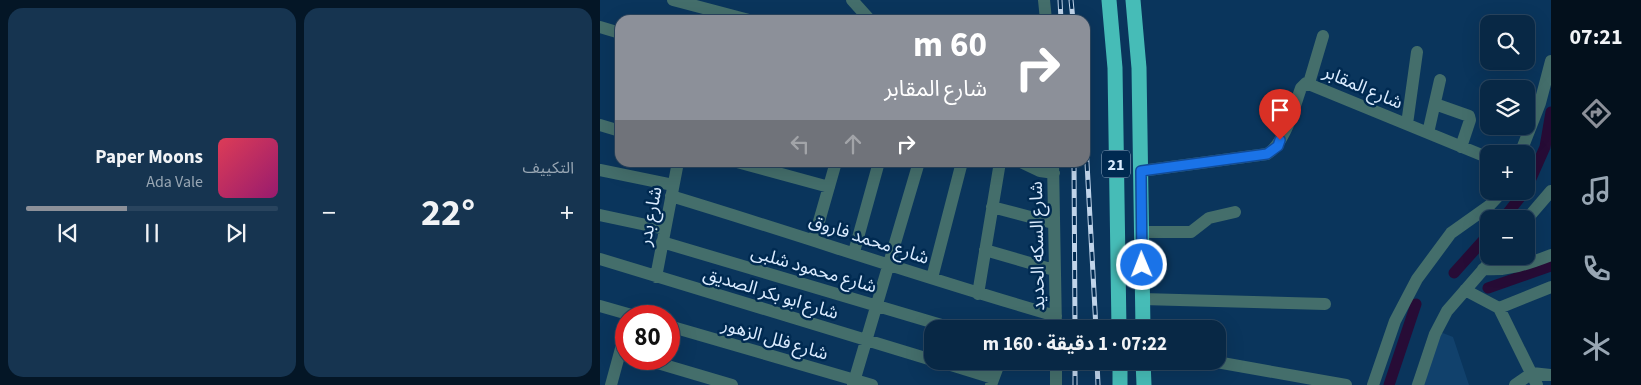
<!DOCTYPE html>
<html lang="ar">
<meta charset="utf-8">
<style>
body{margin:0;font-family:"Source Sans 3","Noto Sans Arabic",sans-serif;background:#163450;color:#f1f3f6;direction:rtl;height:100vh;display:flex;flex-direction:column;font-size:19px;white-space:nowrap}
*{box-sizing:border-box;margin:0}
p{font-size:16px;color:#98a6b3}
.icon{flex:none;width:28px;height:28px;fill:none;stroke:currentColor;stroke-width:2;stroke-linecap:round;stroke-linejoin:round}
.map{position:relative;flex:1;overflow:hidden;direction:ltr}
.drawer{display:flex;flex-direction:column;gap:8px;padding:8px;background:#041626;width:600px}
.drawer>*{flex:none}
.banner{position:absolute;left:15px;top:15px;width:475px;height:152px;border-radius:15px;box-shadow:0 5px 20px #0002,0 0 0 1px #29445e;direction:rtl;background:#8c9099;color:#fff;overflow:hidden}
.buttons{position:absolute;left:880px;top:15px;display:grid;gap:10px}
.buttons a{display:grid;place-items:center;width:55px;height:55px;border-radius:10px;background:#082845;box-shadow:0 5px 20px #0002,0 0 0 1px #29445e;font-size:25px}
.speed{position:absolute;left:15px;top:305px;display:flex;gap:10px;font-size:25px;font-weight:700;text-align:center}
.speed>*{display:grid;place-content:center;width:65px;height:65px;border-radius:50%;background:#082845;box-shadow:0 5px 20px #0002,0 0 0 1px #29445e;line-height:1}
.speed .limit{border:8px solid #d22;background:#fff;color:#111}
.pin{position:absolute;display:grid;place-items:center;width:42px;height:42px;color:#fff;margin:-51px -21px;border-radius:50% 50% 50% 0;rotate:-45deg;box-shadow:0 0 5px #0007}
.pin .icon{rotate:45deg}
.me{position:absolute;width:55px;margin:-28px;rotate:359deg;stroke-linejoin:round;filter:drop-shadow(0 0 4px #0008)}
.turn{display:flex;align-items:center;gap:18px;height:105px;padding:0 20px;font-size:22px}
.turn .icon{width:65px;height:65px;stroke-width:2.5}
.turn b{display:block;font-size:35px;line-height:42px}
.lanes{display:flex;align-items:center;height:48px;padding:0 20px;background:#0003;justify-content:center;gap:25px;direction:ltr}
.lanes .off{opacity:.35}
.big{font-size:38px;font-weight:700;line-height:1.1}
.drawer .tile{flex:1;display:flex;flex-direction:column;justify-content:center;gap:8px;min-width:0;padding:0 18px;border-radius:15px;background:#163450}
.song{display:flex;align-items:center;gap:15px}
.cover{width:60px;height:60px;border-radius:8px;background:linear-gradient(135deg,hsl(350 70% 55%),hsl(320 70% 35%))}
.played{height:5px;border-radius:2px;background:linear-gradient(90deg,#8c9099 40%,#29445e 40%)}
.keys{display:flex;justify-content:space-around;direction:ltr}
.heat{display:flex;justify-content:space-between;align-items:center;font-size:28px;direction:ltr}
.drawer .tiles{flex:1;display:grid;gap:8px;grid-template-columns:repeat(2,1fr)}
.trip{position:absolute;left:324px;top:320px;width:302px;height:50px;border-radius:15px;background:#082845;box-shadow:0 5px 20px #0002,0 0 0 1px #29445e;font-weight:700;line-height:50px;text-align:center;direction:rtl}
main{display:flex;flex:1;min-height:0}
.tabs{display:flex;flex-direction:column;width:90px;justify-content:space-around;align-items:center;background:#03101c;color:#98a6b3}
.tabs .icon{width:35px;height:35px}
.tabs .active{color:#8c9099}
.tabs b{font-size:22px;color:#f1f3f6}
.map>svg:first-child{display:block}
</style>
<main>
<nav class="tabs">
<b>07:21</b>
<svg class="icon active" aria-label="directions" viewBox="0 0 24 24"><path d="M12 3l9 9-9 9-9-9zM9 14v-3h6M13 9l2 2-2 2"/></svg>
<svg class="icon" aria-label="music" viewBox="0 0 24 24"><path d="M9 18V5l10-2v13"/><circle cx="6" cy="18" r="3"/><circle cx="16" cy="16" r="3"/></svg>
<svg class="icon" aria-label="phone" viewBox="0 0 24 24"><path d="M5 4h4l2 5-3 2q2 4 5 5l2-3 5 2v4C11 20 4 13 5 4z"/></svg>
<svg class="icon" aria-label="climate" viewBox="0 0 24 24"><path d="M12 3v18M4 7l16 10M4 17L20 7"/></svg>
</nav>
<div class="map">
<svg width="951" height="385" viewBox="0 0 951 385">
<rect width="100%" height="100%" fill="#0a355c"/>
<!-- built -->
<path fill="#11416c" d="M835,330l18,7 16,48h-58z"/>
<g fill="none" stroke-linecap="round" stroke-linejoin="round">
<!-- canal -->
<path stroke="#270c36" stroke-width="11" d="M926,190l19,-43 6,-35
M903,219l22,-28
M854,273l35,-39
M888,288l63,-22
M789,385l27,-81"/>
<!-- minor -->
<path stroke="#446e6b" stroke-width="12" d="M73,0l76,20
M252,0l18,20
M444,0l2,20
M0,27l20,6
M709,83l14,-47
M835,104l34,12 1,4 -9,27
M807,124l10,-72
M0,125l20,6
M828,133l12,-53
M920,154l20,-51 11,-42
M137,162l92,25
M421,162l19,9 14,2
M453,162l3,167
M0,170l73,15
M541,171l126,-17c18,-10 27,-47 34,-66l5,-5 183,75
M71,196c129,39 256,83 385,120
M392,207l61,16
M0,215l65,14
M926,220l25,-29
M542,232h49l18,-14 26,-6
M214,239l22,-77
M62,242l293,87
M385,250l69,20
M254,252l25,-90
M0,259l332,101
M883,269c25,2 45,-5 68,-14
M56,277l22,-115
M332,278l30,-116
M865,290l34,18 38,77
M378,294l22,-132
M542,299l183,5
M0,306l35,10
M899,308l52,-21
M69,326l203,59
M44,359l88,26
M338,361l55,17
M456,361v24
M611,361l135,24
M11,385l15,-55
M253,385l66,-223
M391,385l9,-24
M773,385l22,-64 22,-42 34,-46 38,-27 14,-15
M818,385l17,-51 12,-23 48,-55
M915,385l17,-12 19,2"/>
<!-- highway -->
<path stroke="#46bcb7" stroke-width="15" d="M509,0l6,68 4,261
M533,0l6,68 4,261
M520,361v24
M543,361l1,24"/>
<defs>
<path id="rail" d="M460,0l1,20
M471,0l2,20
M485,126l11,203
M474,162l1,167
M497,361l1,24
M475,385v-24"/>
</defs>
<!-- rail casing -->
<use href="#rail" stroke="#c0d4ea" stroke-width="5"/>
<!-- rail -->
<use href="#rail" stroke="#002a51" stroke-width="3" stroke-dasharray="9" stroke-linecap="butt"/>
</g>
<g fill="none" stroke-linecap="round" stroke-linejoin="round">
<defs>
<path id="route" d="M542,265l-1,-94 126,-17 11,-8 2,-6"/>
</defs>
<!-- route casing -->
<use href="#route" stroke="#114b97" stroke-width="12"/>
<!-- route -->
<use href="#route" stroke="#1a73e8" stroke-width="9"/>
</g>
<g text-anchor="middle" stroke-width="5" stroke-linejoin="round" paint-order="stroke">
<!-- shield labels -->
<rect fill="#002a51" stroke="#99b2cb" stroke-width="1" x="502" y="150.5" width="28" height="27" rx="4"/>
<g font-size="16" font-weight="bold" fill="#dbecff">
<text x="516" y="170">21</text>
</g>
<!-- street labels -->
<g font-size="18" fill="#dbecff" stroke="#002a51">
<text transform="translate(763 87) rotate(23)" y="6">شارع المقابر</text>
<text transform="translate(50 216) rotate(-79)" y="6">شارع بدر</text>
<text transform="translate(269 239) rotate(18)" y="6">شارع محمد فاروق</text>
<text transform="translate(437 246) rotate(-91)" y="6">شارع السكه الحديد</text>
<text transform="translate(214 269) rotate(16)" y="6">شارع محمود شلبى</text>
<text transform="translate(171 293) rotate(17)" y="6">شارع ابو بكر الصديق</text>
<text transform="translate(175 339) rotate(16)" y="6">شارع فلل الزهور</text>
</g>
</g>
</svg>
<div class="buttons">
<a><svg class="icon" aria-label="search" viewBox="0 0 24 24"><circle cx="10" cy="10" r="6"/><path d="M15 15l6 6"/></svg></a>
<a><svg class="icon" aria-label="layers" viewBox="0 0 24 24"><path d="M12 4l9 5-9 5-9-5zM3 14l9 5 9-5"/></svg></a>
<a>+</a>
<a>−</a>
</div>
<div class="speed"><div class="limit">80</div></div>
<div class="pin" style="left:680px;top:140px;background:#d93025"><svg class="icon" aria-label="arrive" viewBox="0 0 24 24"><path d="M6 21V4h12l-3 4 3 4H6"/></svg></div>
<svg class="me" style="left:542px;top:265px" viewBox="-20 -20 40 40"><circle r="17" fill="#1a73e8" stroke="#fff" stroke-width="3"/><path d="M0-11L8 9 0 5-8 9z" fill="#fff"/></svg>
<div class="trip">07:22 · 1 دقيقة · 160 m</div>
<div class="banner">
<div class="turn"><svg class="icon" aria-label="right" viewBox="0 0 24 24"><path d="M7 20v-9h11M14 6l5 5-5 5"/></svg><div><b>60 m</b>شارع المقابر</div></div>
<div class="lanes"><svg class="icon off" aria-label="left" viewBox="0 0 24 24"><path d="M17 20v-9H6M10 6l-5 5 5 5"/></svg><svg class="icon off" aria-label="ahead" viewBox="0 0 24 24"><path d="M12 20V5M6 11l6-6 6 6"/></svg><svg class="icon" aria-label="right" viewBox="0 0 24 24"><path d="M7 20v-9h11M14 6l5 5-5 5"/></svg></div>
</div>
</div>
<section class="drawer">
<div class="tiles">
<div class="tile"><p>التكييف</p>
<div class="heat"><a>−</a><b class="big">22°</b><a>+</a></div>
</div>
<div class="tile">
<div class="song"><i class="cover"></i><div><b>Paper Moons</b><p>Ada Vale</p></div></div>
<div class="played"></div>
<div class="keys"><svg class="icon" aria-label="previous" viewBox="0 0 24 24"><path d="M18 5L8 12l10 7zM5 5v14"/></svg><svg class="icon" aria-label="pause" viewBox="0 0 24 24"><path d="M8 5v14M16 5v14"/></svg><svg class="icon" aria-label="next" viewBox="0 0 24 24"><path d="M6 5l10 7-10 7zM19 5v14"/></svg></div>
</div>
</div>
</section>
</main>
